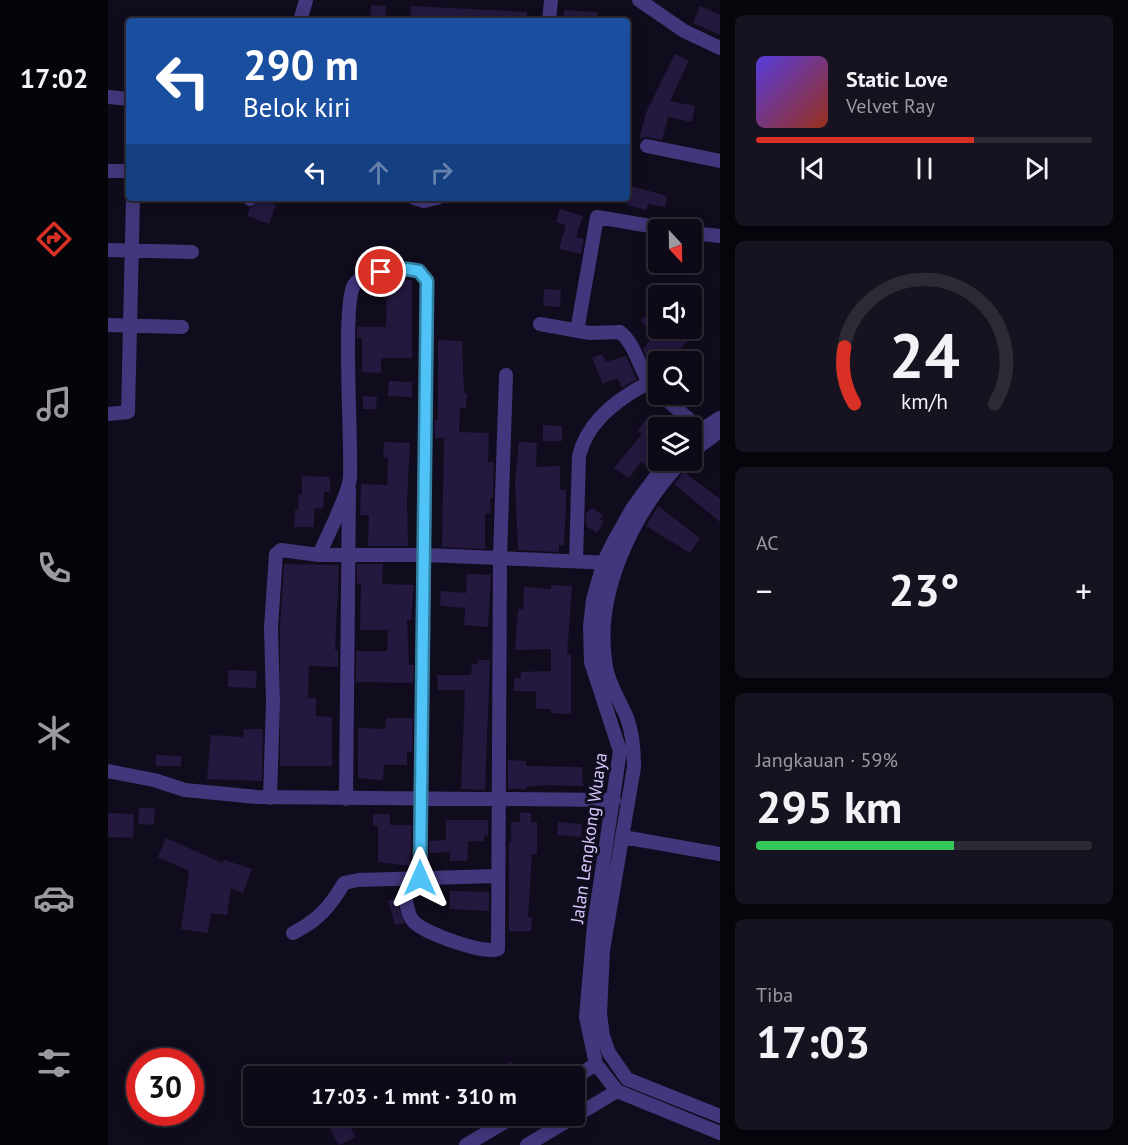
<!DOCTYPE html>
<html lang="id">
<meta charset="utf-8">
<style>
body{margin:0;font-family:"PT Sans",sans-serif;background:#16121f;color:#f1f3f6;height:100vh;display:flex;flex-direction:column;font-size:22px;white-space:nowrap}
*{box-sizing:border-box;margin:0}
p{font-size:20px;color:#9a9aa1}
.icon{flex:none;width:33px;height:33px;fill:none;stroke:currentColor;stroke-width:2;stroke-linecap:round;stroke-linejoin:round}
.map{position:relative;flex:1;overflow:hidden}
.side{display:flex;flex-direction:column;gap:15px;padding:15px;background:#07050c;width:408px}
.side>*{flex:none}
.guide{position:absolute;left:18px;top:18px;width:504px;height:183px;border-radius:6px;box-shadow:0 3px 15px #0003,0 0 0 2px #2d2a35;background:#1a4fa0;color:#fff;overflow:hidden}
.needle{width:39px;rotate:158deg}
.buttons{position:absolute;left:540px;top:219px;display:grid;gap:12px}
.buttons a{display:grid;place-items:center;width:54px;height:54px;border-radius:6px;background:#0d0916;box-shadow:0 3px 15px #0003,0 0 0 2px #2d2a35;font-size:30px}
.speed{position:absolute;left:18px;top:1048px;display:flex;gap:12px;font-size:30px;font-weight:700;text-align:center}
.speed>*{display:grid;place-content:center;width:78px;height:78px;border-radius:50%;background:#0d0916;box-shadow:0 3px 15px #0003,0 0 0 2px #2d2a35;line-height:1}
.speed .limit{border:9px solid #d22;background:#fff;color:#111}
.pin{position:absolute;display:grid;place-items:center;width:51px;height:51px;color:#fff;margin:-26px;border:3px solid #fff;border-radius:50%;box-shadow:0 2px 6px #0007}
.me{position:absolute;width:66px;margin:-33px;rotate:0deg;stroke-linejoin:round;filter:drop-shadow(0 0 4px #0008)}
.turn{display:flex;align-items:center;gap:21px;height:126px;padding:0 18px;font-size:27px}
.turn .icon{width:78px;height:78px;stroke-width:2.5}
.turn b{display:block;font-size:42px;line-height:51px}
.lanes{display:flex;align-items:center;height:57px;padding:0 18px;background:#0003;justify-content:center;gap:30px;direction:ltr}
.lanes .off{opacity:.35}
.big{font-size:45px;font-weight:800;line-height:1.1}
.side .card{flex:1;display:flex;flex-direction:column;justify-content:center;gap:9px;min-width:0;padding:0 21px;border-radius:9px;background:#16121f}
.side .dial{align-items:center;gap:0}
.dial svg{height:156px;overflow:visible;fill:none;stroke:#2d2a35;stroke-width:7;stroke-linecap:round;text-anchor:middle}
.dial text{fill:#f1f3f6;stroke:none}
.song{display:flex;align-items:center;gap:18px}
.cover{width:72px;height:72px;border-radius:9px;background:linear-gradient(135deg,hsl(250 70% 55%),hsl(10 70% 35%))}
.played{height:6px;border-radius:3px;background:linear-gradient(90deg,#d93025 65%,#2d2a35 65%)}
.keys{display:flex;justify-content:space-around;direction:ltr}
.heat{display:flex;justify-content:space-between;align-items:center;font-size:33px;direction:ltr}
.charge{height:9px;border-radius:4px;background:linear-gradient(90deg,#34c759 59%,#2d2a35 0)}
.trip{position:absolute;left:135px;top:1066px;width:342px;height:60px;border-radius:6px;background:#0d0916;box-shadow:0 3px 15px #0003,0 0 0 2px #2d2a35;font-weight:800;line-height:60px;text-align:center}
main{display:flex;flex:1;min-height:0}
.tab-bar{display:flex;flex-direction:column;width:108px;justify-content:space-around;align-items:center;background:#050409;color:#9a9aa1}
.tab-bar .icon{width:42px;height:42px}
.tab-bar .active{color:#d93025}
.tab-bar b{font-size:27px;color:#f1f3f6}
.map>svg:first-child{display:block}
</style>
<main>
<nav class="tab-bar">
<b>17:02</b>
<svg class="icon active" aria-label="directions" viewBox="0 0 24 24"><path d="M12 3l9 9-9 9-9-9zM9 14v-3h6M13 9l2 2-2 2"/></svg>
<svg class="icon" aria-label="music" viewBox="0 0 24 24"><path d="M9 18V5l10-2v13"/><circle cx="6" cy="18" r="3"/><circle cx="16" cy="16" r="3"/></svg>
<svg class="icon" aria-label="phone" viewBox="0 0 24 24"><path d="M5 4h4l2 5-3 2q2 4 5 5l2-3 5 2v4C11 20 4 13 5 4z"/></svg>
<svg class="icon" aria-label="climate" viewBox="0 0 24 24"><path d="M12 3v18M4 7l16 10M4 17L20 7"/></svg>
<svg class="icon" aria-label="car" viewBox="0 0 24 24"><path d="M5 17H2v-5l4-1 3-4h7l3 4 3 1v5h-3M9 17h6M6 11h13"/><circle cx="7" cy="17" r="2"/><circle cx="17" cy="17" r="2"/></svg>
<svg class="icon" aria-label="filters" viewBox="0 0 24 24"><path d="M4 7h16M4 17h16"/><circle cx="9" cy="7" r="2"/><circle cx="15" cy="17" r="2"/></svg>
</nav>
<div class="map">
<svg width="612" height="1145" viewBox="0 0 612 1145">
<rect width="100%" height="100%" fill="#110c1d"/>
<!-- building -->
<path fill="#24183e" d="M263,5l15,1 -1,15 -15,-1z
M303,6l116,6v9h-117z
M592,6l20,9v20l-27,-12z
M456,10l33,2v9h-34z
M567,54l14,6 -19,41 25,5 -3,16 -24,-5 -6,23 -14,-3 -9,2 7,-26z
M519,185l40,11 -2,11 -17,-3 -2,6 -19,-5z
M151,198l17,7 -7,19 -22,-8 3,-8 7,-4z
M452,209l23,7 -7,21 8,2 -3,15 -22,-5 7,-24 -10,-3z
M279,279l25,1v78h-31v15l-19,-1v-34h-5v-11h29z
M436,289l17,1 -1,17 -17,-1z
M550,305v23h21l11,12 -15,13 11,9h-31l-10,-8 -2,-5 11,-13 -13,-16z
M330,340l24,1 2,52h3l-1,15h-6l-1,24 30,1 -1,29h6l-1,36h-3l1,15 -6,1v35l-43,-2 2,-109h-9v-18h3z
M494,354l4,8 20,-6 11,23 -15,9 -5,-10 -14,6 -11,-26z
M281,381l23,1v15l-24,-1z
M255,396l14,1 -1,12h-13z
M539,419l11,8v20l-13,18 -4,-3 -12,16 -15,-10 28,-34 -5,-3z
M435,425l19,1v15h-19z
M276,442l26,1 -3,56 1,47h-40l1,-31h-9l1,-31 26,1 1,-27h-5z
M411,442l18,1 -1,24 24,-1v24h6v14l-2,41h-5v7l-41,-2 -3,-67z
M576,472l36,27v23l-46,-38z
M194,476l28,1v15h-6l-1,17 -9,-1v19h-20l1,-17h3l1,-16h3z
M550,506l42,32 -10,15 -44,-27z
M484,508l11,7 -4,4 5,2 -7,12 -11,-7v-13z
M176,564l55,1 -4,85h3v17l-29,-1 -1,32h8v18l16,1v49h-52v-140z
M249,564h26l-1,20 32,1 -3,35h-4l2,45h5l-1,18 -57,-1v-31h31l1,-21h-28l1,-46h-4z
M359,574l24,1 -3,52 -24,-2 1,-17 -25,-2 1,-15 25,2z
M443,585l21,1 -5,68h4v60l-20,-1v-4h-15v-18h-22v-13h7v-6l30,-1v-22l-36,1 3,-41h5l1,-22 27,2z
M370,660h12l-5,130 -24,-1 4,-99h-27l-1,-15h34l1,-11h6z
M120,670l29,1 -1,17 -28,-1z
M278,718h27l-1,34h-5v13h-23l-1,15 -25,-2v-50l27,1z
M136,729h19l-1,52 -55,-2 4,-44 32,2z
M48,755l25,1v10h-25z
M400,760l18,1v5l56,1 1,19 -37,-1 -20,2v2h-18z
M31,808h16l-1,17 -16,-1z
M0,813l26,1 -1,24 -25,-1z
M412,813h11v9h6v32h-5l-4,63 4,1 -1,13h-22v-89h2v-20h9z
M265,814h17v11h22l-2,41 -32,-4v-36h-5z
M338,820h42v16l-4,-1v6h-16l-1,20h-17v-9l-21,1v-12l17,-1z
M450,822l24,2 -1,13 -24,-2z
M58,838l56,25 2,-3 28,9 -9,24 -12,-5 -4,27 -16,-2 -3,20 -27,-4 8,-58 -31,-14z
M342,891l39,1v19l-40,-2z
M288,898l8,25 -9,2 -7,-25z
M403,1061l11,16h-33z
M236,1116l12,21 -17,8 -12,-21z"/>
<g fill="none" stroke-linecap="round" stroke-linejoin="round">
<!-- street -->
<path stroke="#42377c" stroke-width="14" d="M531,0l45,31 36,17
M192,21l6,-21
M441,21l2,-21
M0,97l21,2
M539,146l73,15
M0,171h21
M306,198l10,3 13,-3
M142,199v-1
M584,233l28,3
M0,250l84,2
M432,324l50,9 30,-1c18,14 19,43 38,61
M0,325l74,2
M469,331l20,-114 77,13
M552,394l40,35
M0,414l20,-2 5,-214
M584,436l28,-18
M584,452l28,-21
M560,460l-36,49 -19,34 -9,18 -11,39 -3,26 1,36 29,89 -26,174 -8,92 10,47 21,27 103,42
M575,460c-50,52 -90,134 -77,207 3,18 14,34 21,51 6,16 7,32 7,49l-31,183 -3,64 3,22 6,17 18,26 93,37
M211,555h107l186,8
M468,561l3,-105c8,-34 38,-57 69,-73
M0,771l46,9 31,10 72,7 357,3
M162,798l3,-96 -2,-75 5,-73 5,-4 38,5c8,-19 29,-59 31,-77 2,-33 -8,-175 4,-193 12,-17 47,-17 65,-14l8,10 -7,597
M238,799l3,-310
M515,837l97,17
M297,895c2,9 2,20 9,27 11,11 70,33 84,27l2,-392 6,-182
M185,933c24,-12 37,-26 51,-50l14,-3 140,-4
M466,1078l22,-14
M358,1145l49,-29
M419,1145l90,-54"/>
</g>
<g fill="none" stroke-linecap="round" stroke-linejoin="round">
<defs>
<path id="route" d="M273,272l26,-3 12,2 8,10 -7,597"/>
</defs>
<!-- route casing -->
<use href="#route" stroke="#337fa1" stroke-width="15"/>
<!-- route -->
<use href="#route" stroke="#4fc3f7" stroke-width="10"/>
</g>
<g text-anchor="middle" stroke-width="6" stroke-linejoin="round" paint-order="stroke">
<!-- street labels -->
<g font-size="18" fill="#d5c9fe" stroke="#110c1d">
<text transform="translate(481 838) rotate(-82)" y="6">Jalan Lengkong Wuaya</text>
</g>
</g>
</svg>
<div class="buttons">
<a><svg class="needle" viewBox="-14 -14 28 28"><path d="M0-13l5 13h-10z" fill="#e53935"/><path d="M0 13l5-13h-10z" fill="#9a9aa1"/></svg></a>
<a><svg class="icon" aria-label="sound" viewBox="0 0 24 24"><path d="M4 9h4l5-4v14l-5-4H4zM17 9q2 3 0 6"/></svg></a>
<a><svg class="icon" aria-label="search" viewBox="0 0 24 24"><circle cx="10" cy="10" r="6"/><path d="M15 15l6 6"/></svg></a>
<a><svg class="icon" aria-label="layers" viewBox="0 0 24 24"><path d="M12 4l9 5-9 5-9-5zM3 14l9 5 9-5"/></svg></a>
</div>
<div class="speed"><div class="limit">30</div></div>
<div class="pin" style="left:273px;top:272px;background:#d93025"><svg class="icon" aria-label="arrive" viewBox="0 0 24 24"><path d="M6 21V4h12l-3 4 3 4H6"/></svg></div>
<svg class="me" style="left:312px;top:878px" viewBox="-20 -20 40 40"><path d="M0-17L14 15 0 8-14 15z" fill="#4fc3f7" stroke="#fff" stroke-width="4"/></svg>
<div class="trip">17:03 · 1 mnt · 310 m</div>
<div class="guide">
<div class="turn"><svg class="icon" aria-label="left" viewBox="0 0 24 24"><path d="M17 20v-9H6M10 6l-5 5 5 5"/></svg><div><b>290 m</b>Belok kiri</div></div>
<div class="lanes"><svg class="icon" aria-label="left" viewBox="0 0 24 24"><path d="M17 20v-9H6M10 6l-5 5 5 5"/></svg><svg class="icon off" aria-label="ahead" viewBox="0 0 24 24"><path d="M12 20V5M6 11l6-6 6 6"/></svg><svg class="icon off" aria-label="right" viewBox="0 0 24 24"><path d="M7 20v-9h11M14 6l5 5-5 5"/></svg></div>
</div>
</div>
<section class="side">
<div class="card">
<div class="song"><i class="cover"></i><div><b>Static Love</b><p>Velvet Ray</p></div></div>
<div class="played"></div>
<div class="keys"><svg class="icon" aria-label="previous" viewBox="0 0 24 24"><path d="M18 5L8 12l10 7zM5 5v14"/></svg><svg class="icon" aria-label="pause" viewBox="0 0 24 24"><path d="M8 5v14M16 5v14"/></svg><svg class="icon" aria-label="next" viewBox="0 0 24 24"><path d="M6 5l10 7-10 7zM19 5v14"/></svg></div>
</div>
<div class="card dial"><svg viewBox="0 0 100 80">
<path d="M14 69A42 42 0 1 1 86 69"/>
<path d="M14 69A42 42 0 0 1 9 40" stroke="#d93025"/>
<text x="50" y="56" font-size="32" font-weight="700">24</text>
<text x="50" y="72" font-size="11">km/h</text>
</svg></div>
<div class="card"><p>AC</p>
<div class="heat"><a>−</a><b class="big">23°</b><a>+</a></div>
</div>
<div class="card"><p>Jangkauan · 59%</p><b class="big">295 km</b><div class="charge"></div></div>
<div class="card"><p>Tiba</p><b class="big">17:03</b></div>
</section>
</main>
